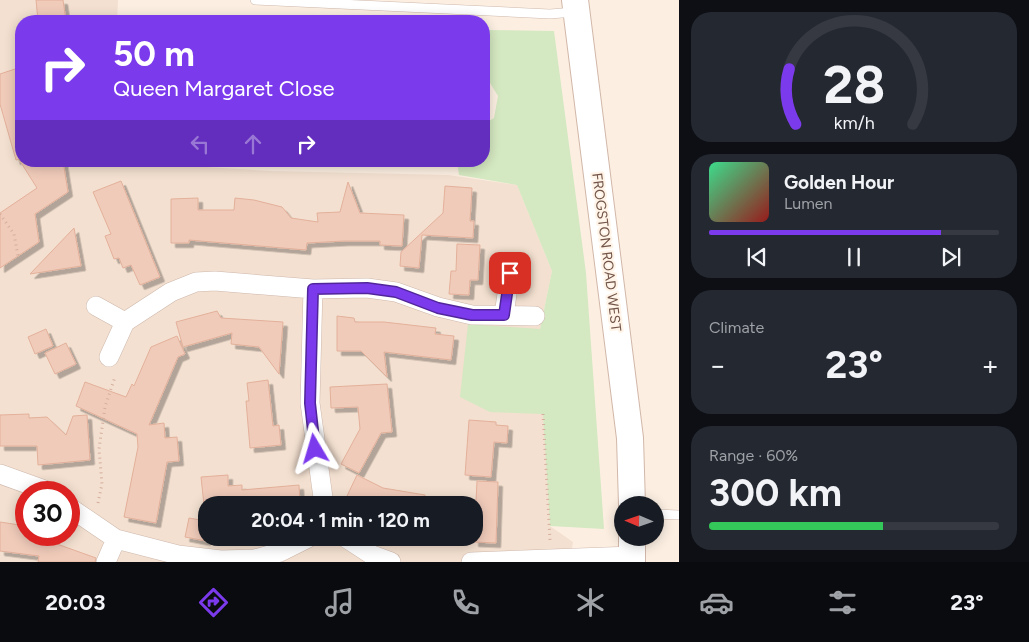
<!DOCTYPE html>
<meta charset="utf-8">
<style>
body{margin:0;font-family:Figtree,sans-serif;background:#242831;color:#f1f3f6;height:100vh;display:flex;flex-direction:column;font-size:19px;white-space:nowrap}
*{box-sizing:border-box;margin:0}
p{font-size:16px;color:#9ea1a6}
.icon{flex:none;width:28px;height:28px;fill:none;stroke:currentColor;stroke-width:2;stroke-linecap:round;stroke-linejoin:round}
.map{position:relative;flex:1;overflow:hidden}
.details{display:flex;flex-direction:column;gap:12px;padding:12px;background:#0d0f14;width:350px}
.details>*{flex:none}
.guide{position:absolute;left:15px;top:15px;width:475px;height:152px;border-radius:20px;box-shadow:0 2px 12px #0003;background:#7c3aed;color:#fff;overflow:hidden}
.needle{width:32px;rotate:272deg}
.fabs{position:absolute;left:614px;top:496px;display:grid;gap:10px}
.fabs a{display:grid;place-items:center;width:50px;height:50px;border-radius:50%;background:#171b24;box-shadow:0 2px 12px #0003;font-size:25px}
.speed{position:absolute;left:15px;top:481px;display:flex;gap:10px;font-size:25px;font-weight:700;text-align:center}
.speed>*{display:grid;place-content:center;width:65px;height:65px;border-radius:50%;background:#171b24;box-shadow:0 2px 12px #0003;line-height:1}
.speed .limit{border:8px solid #d22;background:#fff;color:#111}
.pin{position:absolute;display:grid;place-items:center;width:42px;height:42px;color:#fff;margin:-21px;border-radius:10px;box-shadow:0 2px 8px #0006}
.me{position:absolute;width:55px;margin:-28px;rotate:353deg;stroke-linejoin:round;filter:drop-shadow(0 0 4px #0008)}
.turn{display:flex;align-items:center;gap:18px;height:105px;padding:0 15px;font-size:22px}
.turn .icon{width:65px;height:65px;stroke-width:2.5}
.turn b{display:block;font-size:35px;line-height:42px}
.lanes{display:flex;align-items:center;height:48px;padding:0 15px;background:#0003;justify-content:center;gap:25px;direction:ltr}
.lanes .off{opacity:.35}
.big{font-size:38px;font-weight:700;line-height:1.1}
.details .card{flex:1;display:flex;flex-direction:column;justify-content:center;gap:8px;min-width:0;padding:0 18px;border-radius:20px;background:#242831}
.details .dial{align-items:center;gap:0}
.dial svg{height:130px;overflow:visible;fill:none;stroke:#363941;stroke-width:7;stroke-linecap:round;text-anchor:middle}
.dial text{fill:#f1f3f6;stroke:none}
.song{display:flex;align-items:center;gap:15px}
.cover{width:60px;height:60px;border-radius:8px;background:linear-gradient(135deg,hsl(150 70% 55%),hsl(0 70% 35%))}
.played{height:5px;border-radius:2px;background:linear-gradient(90deg,#7c3aed 80%,#363941 80%)}
.keys{display:flex;justify-content:space-around;direction:ltr}
.heat{display:flex;justify-content:space-between;align-items:center;font-size:28px;direction:ltr}
.charge{height:8px;border-radius:4px;background:linear-gradient(90deg,#34c759 60%,#363941 0)}
.trip{position:absolute;left:198px;top:496px;width:285px;height:50px;border-radius:20px;background:#171b24;box-shadow:0 2px 12px #0003;font-weight:700;line-height:50px;text-align:center}
.tab-bar{display:flex;height:80px;justify-content:space-around;align-items:center;background:#090b0e;color:#9ea1a6}
.tab-bar .icon{width:35px;height:35px}
.tab-bar .active{color:#7c3aed}
.tab-bar b{font-size:22px;color:#f1f3f6}
main{display:flex;flex:1;min-height:0}
.map>svg:first-child{display:block}
</style>
<main>
<div class="map">
<svg width="679" height="562" viewBox="0 0 679 562">
<defs>
<filter id="shadow"><feDropShadow dx="4.5" dy="4.5" stdDeviation="0" flood-color="#0004"/></filter>
</defs>
<rect width="100%" height="100%" fill="#fcefe2"/>
<!-- residential -->
<path fill="#f3e0d0" fill-rule="evenodd" d="M0,0h118l-1,21h-96v140h88l162,10 177,4 69,10 35,86 -12,58 10,197 23,16 -3,20h-570zM26,492h43v43h-43zM206,505h268v33h-268z"/>
<!-- green -->
<path fill="#d4e8c1" d="M484,30l70,1 32,242 18,256 -54,-3 -7,-112 -53,-2 -30,-15 8,-73 72,5 12,-58 -35,-86 -58,-10 -2,-14h27v-37l10,-6 4,-22 -14,-23z"/>
<!-- building -->
<path fill="#f0cbba" stroke="#e3b09a" filter="url(#shadow)" d="M36,0h27l3,21h-28z
M21,67v92l-5,1 -16,-56v-30z
M20,161h43l5,31 -33,22 4,28 -39,26v-55l37,-25z
M121,181l39,96 -20,8 -9,-20 -8,3 -4,-10 -5,1 -9,-23 6,-2 -18,-42z
M348,182l12,31 44,2 -2,31 -22,-1v-4h-36l-37,2 -1,7 -117,-10v3h-18v-44l27,-1v12h36l1,-12 19,2 28,7 9,11 27,4 -1,-9 23,-1z
M445,186l27,2 -2,33h4l-1,17 -51,-3 -3,33 -19,-2 1,-14 42,-39z
M74,228l7,38 -51,8z
M457,244l23,1 -2,35h-8l-1,15 -20,-1 2,-23h5z
M217,311l4,7 62,4 -4,52 -20,-27 -28,-3 1,-11 -49,14 -7,-25z
M337,316l17,2 1,4h29l52,6 -1,6 19,2 -3,24 -67,-8 3,25 -26,-26h-24z
M46,329l7,17 -18,8 -7,-17z
M177,336l8,18 -7,3 -29,68 15,-2 1,15 12,-1 2,24 -12,1 -11,61 -32,-6 14,-70 -1,-13 -61,-28 9,-24 41,15 6,-13 2,2 17,-39z
M66,343l10,21 -21,10 -10,-21z
M268,380l5,46 6,-1 2,20 -31,3 -4,-47h3l-2,-18z
M387,384l5,48 -11,1 -22,40 -18,-9 19,-35 -2,-22 -27,1 -1,-21z
M29,414v4l18,-1 19,18 7,-19 14,-1 3,45 -52,5 -1,-19h-37v-31z
M469,420l27,2v3l12,1 -1,17 -13,-1 -3,35 -26,-2z
M228,475v11l14,-1v5l57,-5 1,20h-96l-3,-28z
M357,475l26,13 42,7v10h-61l-17,-9z
M477,481l21,1 -2,61 -22,-1z
M189,518l17,3v20l-21,-4z
M0,522l26,4v9h6l64,23 -1,4h-57l1,-6 -39,-5z"/>
<g fill="none" stroke-linecap="round" stroke-linejoin="round">
<defs>
<path id="lane" d="M255,0l295,14 24,-2
M655,514l24,1"/>
<path id="street" d="M313,289l-3,114 14,102
M96,306l29,16
M504,315l6,-42
M109,357l16,-35 46,-30 25,-10 19,-1 98,8 54,-1 29,4 42,15 34,8 63,1
M0,474l50,18
M69,507l47,32 62,16 43,5 34,-1 25,-7 28,-14
M346,538l26,17 19,7
M106,562l10,-23
M471,562l161,-6"/>
<path id="secondary" d="M575,0l55,438 2,67
M632,562v-24"/>
</defs>
<!-- lane casing -->
<use href="#lane" stroke="#ceb8ac" stroke-width="10"/>
<!-- street casing -->
<use href="#street" stroke="#ceb8ac" stroke-width="20"/>
<!-- secondary casing -->
<use href="#secondary" stroke="#d1b7a9" stroke-width="28"/>
<!-- path -->
<path stroke="#d5ae9d" stroke-width="3" stroke-dasharray="1 4" stroke-linecap="butt" d="M0,214l14,20 4,22
M543,414l7,126
M98,503l4,-19 -3,-35 6,-42 10,-30"/>
<!-- lane -->
<use href="#lane" stroke="#fff" stroke-width="9"/>
<!-- street -->
<use href="#street" stroke="#fff" stroke-width="19"/>
<!-- secondary -->
<use href="#secondary" stroke="#fff" stroke-width="26"/>
</g>
<g fill="none" stroke-linecap="round" stroke-linejoin="round">
<defs>
<path id="route" d="M315,449l-5,-46 3,-114 54,-1 29,4 42,16 34,7h32l6,-42"/>
</defs>
<!-- route casing -->
<use href="#route" stroke="#51269a" stroke-width="12"/>
<!-- route -->
<use href="#route" stroke="#7c3aed" stroke-width="9"/>
</g>
<g text-anchor="middle" stroke-width="4.5" stroke-linejoin="round" paint-order="stroke">
<!-- street labels -->
<g font-size="14" fill="#725449" stroke="#fff4e7">
<text transform="translate(607 252) rotate(83)" y="5">FROGSTON ROAD WEST</text>
</g>
</g>
</svg>
<div class="fabs">
<a><svg class="needle" viewBox="-14 -14 28 28"><path d="M0-13l5 13h-10z" fill="#e53935"/><path d="M0 13l5-13h-10z" fill="#9ea1a6"/></svg></a>
</div>
<div class="speed"><div class="limit">30</div></div>
<div class="pin" style="left:510px;top:273px;background:#d93025"><svg class="icon" aria-label="arrive" viewBox="0 0 24 24"><path d="M6 21V4h12l-3 4 3 4H6"/></svg></div>
<svg class="me" style="left:315px;top:449px" viewBox="-20 -20 40 40"><path d="M0-17L14 15 0 8-14 15z" fill="#7c3aed" stroke="#fff" stroke-width="4"/></svg>
<div class="trip">20:04 · 1 min · 120 m</div>
<div class="guide">
<div class="turn"><svg class="icon" aria-label="right" viewBox="0 0 24 24"><path d="M7 20v-9h11M14 6l5 5-5 5"/></svg><div><b>50 m</b>Queen Margaret Close</div></div>
<div class="lanes"><svg class="icon off" aria-label="left" viewBox="0 0 24 24"><path d="M17 20v-9H6M10 6l-5 5 5 5"/></svg><svg class="icon off" aria-label="ahead" viewBox="0 0 24 24"><path d="M12 20V5M6 11l6-6 6 6"/></svg><svg class="icon" aria-label="right" viewBox="0 0 24 24"><path d="M7 20v-9h11M14 6l5 5-5 5"/></svg></div>
</div>
</div>
<section class="details">
<div class="card dial"><svg viewBox="0 0 100 80">
<path d="M14 69A42 42 0 1 1 86 69"/>
<path d="M14 69A42 42 0 0 1 10 35" stroke="#7c3aed"/>
<text x="50" y="56" font-size="32" font-weight="700">28</text>
<text x="50" y="72" font-size="11">km/h</text>
</svg></div>
<div class="card">
<div class="song"><i class="cover"></i><div><b>Golden Hour</b><p>Lumen</p></div></div>
<div class="played"></div>
<div class="keys"><svg class="icon" aria-label="previous" viewBox="0 0 24 24"><path d="M18 5L8 12l10 7zM5 5v14"/></svg><svg class="icon" aria-label="pause" viewBox="0 0 24 24"><path d="M8 5v14M16 5v14"/></svg><svg class="icon" aria-label="next" viewBox="0 0 24 24"><path d="M6 5l10 7-10 7zM19 5v14"/></svg></div>
</div>
<div class="card"><p>Climate</p>
<div class="heat"><a>−</a><b class="big">23°</b><a>+</a></div>
</div>
<div class="card"><p>Range · 60%</p><b class="big">300 km</b><div class="charge"></div></div>
</section>
</main>
<nav class="tab-bar">
<b>20:03</b>
<svg class="icon active" aria-label="directions" viewBox="0 0 24 24"><path d="M12 3l9 9-9 9-9-9zM9 14v-3h6M13 9l2 2-2 2"/></svg>
<svg class="icon" aria-label="music" viewBox="0 0 24 24"><path d="M9 18V5l10-2v13"/><circle cx="6" cy="18" r="3"/><circle cx="16" cy="16" r="3"/></svg>
<svg class="icon" aria-label="phone" viewBox="0 0 24 24"><path d="M5 4h4l2 5-3 2q2 4 5 5l2-3 5 2v4C11 20 4 13 5 4z"/></svg>
<svg class="icon" aria-label="climate" viewBox="0 0 24 24"><path d="M12 3v18M4 7l16 10M4 17L20 7"/></svg>
<svg class="icon" aria-label="car" viewBox="0 0 24 24"><path d="M5 17H2v-5l4-1 3-4h7l3 4 3 1v5h-3M9 17h6M6 11h13"/><circle cx="7" cy="17" r="2"/><circle cx="17" cy="17" r="2"/></svg>
<svg class="icon" aria-label="filters" viewBox="0 0 24 24"><path d="M4 7h16M4 17h16"/><circle cx="9" cy="7" r="2"/><circle cx="15" cy="17" r="2"/></svg>
<b>23°</b>
</nav>
